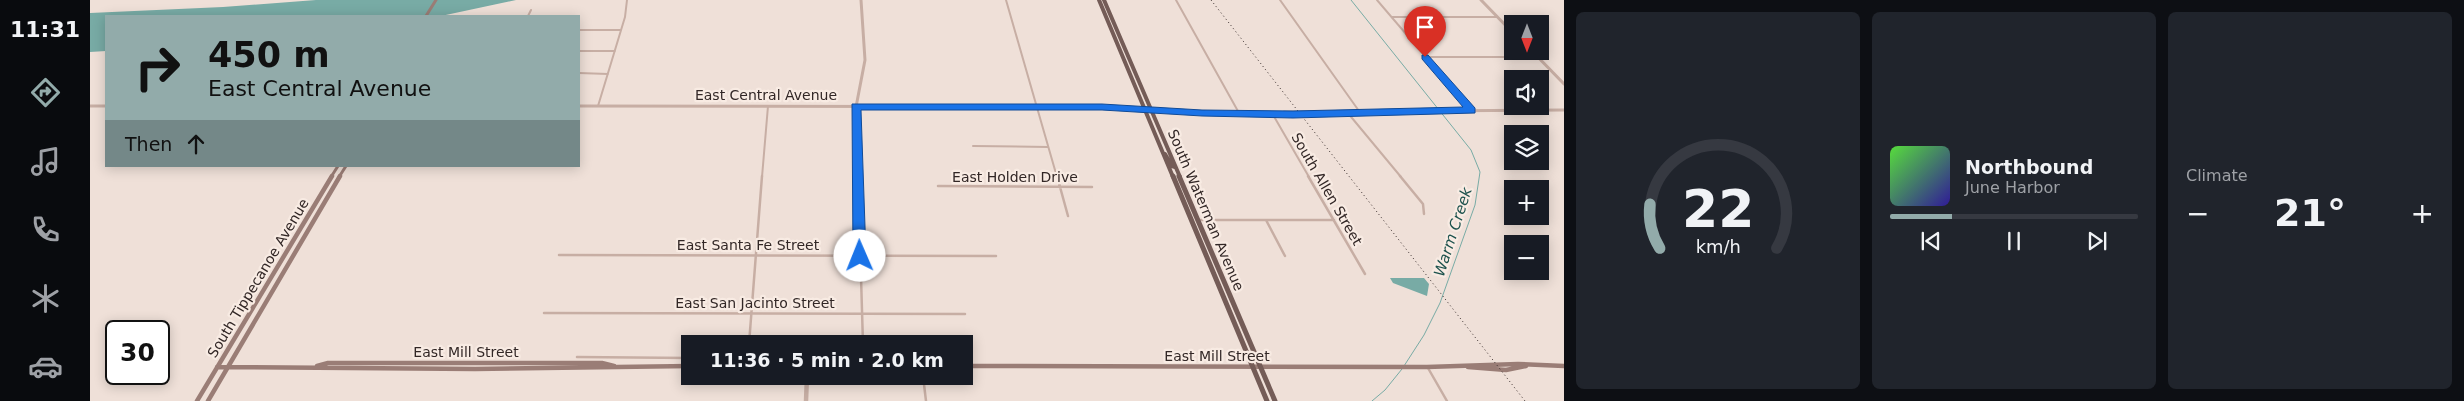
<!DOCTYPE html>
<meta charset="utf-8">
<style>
body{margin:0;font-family:"DejaVu Sans",sans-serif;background:#20242c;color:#f1f3f6;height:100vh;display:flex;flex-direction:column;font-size:19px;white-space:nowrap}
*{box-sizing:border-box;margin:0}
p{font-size:16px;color:#9ea1a6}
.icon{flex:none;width:28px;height:28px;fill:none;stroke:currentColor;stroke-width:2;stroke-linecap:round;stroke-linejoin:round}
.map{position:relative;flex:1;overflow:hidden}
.drawer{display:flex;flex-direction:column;gap:12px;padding:12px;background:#0d0f14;width:900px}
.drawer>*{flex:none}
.top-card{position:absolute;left:15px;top:15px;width:475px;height:152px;border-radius:0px;box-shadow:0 2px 12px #0003;background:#92abaa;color:#111;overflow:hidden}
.needle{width:32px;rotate:180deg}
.fabs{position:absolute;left:1414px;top:15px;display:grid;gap:10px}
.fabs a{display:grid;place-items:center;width:45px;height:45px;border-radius:0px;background:#171b24;box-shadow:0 2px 12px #0003;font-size:25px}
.speed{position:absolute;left:15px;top:320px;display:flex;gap:10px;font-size:25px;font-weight:700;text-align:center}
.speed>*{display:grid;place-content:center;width:65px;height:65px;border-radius:50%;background:#171b24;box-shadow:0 2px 12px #0003;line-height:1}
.speed .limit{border:2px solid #111;border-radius:8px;background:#fff;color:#111}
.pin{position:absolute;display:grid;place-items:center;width:42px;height:42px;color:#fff;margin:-51px -21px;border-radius:50% 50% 50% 0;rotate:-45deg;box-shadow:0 0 5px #0007}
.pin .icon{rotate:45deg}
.me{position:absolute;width:55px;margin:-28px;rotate:359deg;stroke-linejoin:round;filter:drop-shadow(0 0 4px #0008)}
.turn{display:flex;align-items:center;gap:18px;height:105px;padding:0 20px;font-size:22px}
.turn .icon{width:65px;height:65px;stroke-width:2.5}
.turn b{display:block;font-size:35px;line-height:42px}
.then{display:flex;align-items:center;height:48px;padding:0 20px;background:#0003;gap:10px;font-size:19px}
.big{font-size:38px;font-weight:600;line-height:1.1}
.drawer .card{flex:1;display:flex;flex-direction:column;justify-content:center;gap:8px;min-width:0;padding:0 18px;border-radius:8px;background:#20242c}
.drawer .dial{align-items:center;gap:0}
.dial svg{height:130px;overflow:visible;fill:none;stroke:#363941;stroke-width:7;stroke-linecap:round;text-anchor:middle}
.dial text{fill:#f1f3f6;stroke:none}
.song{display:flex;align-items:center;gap:15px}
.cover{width:60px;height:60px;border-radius:8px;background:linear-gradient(135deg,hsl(110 70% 55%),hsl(250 70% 35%))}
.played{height:5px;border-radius:2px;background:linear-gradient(90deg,#92abaa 25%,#363941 25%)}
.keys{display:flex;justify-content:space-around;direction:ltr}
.heat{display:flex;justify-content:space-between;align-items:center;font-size:28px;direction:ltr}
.drawer .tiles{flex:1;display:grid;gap:12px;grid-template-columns:repeat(3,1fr)}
.trip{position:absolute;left:591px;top:335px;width:292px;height:50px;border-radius:0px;background:#171b24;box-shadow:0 2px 12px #0003;font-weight:600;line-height:50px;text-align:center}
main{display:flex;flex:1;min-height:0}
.tab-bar{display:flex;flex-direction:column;width:90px;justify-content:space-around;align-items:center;background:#090b0e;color:#9ea1a6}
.tab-bar .icon{width:35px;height:35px}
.tab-bar .current{color:#92abaa}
.tab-bar b{font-size:22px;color:#f1f3f6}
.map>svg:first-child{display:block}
</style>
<main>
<nav class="tab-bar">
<b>11:31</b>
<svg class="icon current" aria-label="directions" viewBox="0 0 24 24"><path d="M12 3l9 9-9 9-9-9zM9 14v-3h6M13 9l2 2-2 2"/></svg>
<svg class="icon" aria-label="music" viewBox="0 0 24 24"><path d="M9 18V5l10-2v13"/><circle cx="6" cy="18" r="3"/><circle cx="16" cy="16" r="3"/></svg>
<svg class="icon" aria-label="phone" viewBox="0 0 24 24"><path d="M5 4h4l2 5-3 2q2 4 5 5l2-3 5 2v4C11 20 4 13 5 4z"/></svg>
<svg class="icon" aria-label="climate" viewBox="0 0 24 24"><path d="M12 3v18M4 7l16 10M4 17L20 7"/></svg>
<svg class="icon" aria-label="car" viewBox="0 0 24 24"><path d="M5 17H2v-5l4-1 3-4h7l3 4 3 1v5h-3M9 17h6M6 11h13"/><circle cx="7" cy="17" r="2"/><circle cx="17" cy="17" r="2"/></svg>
</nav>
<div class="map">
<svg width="1474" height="401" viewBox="0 0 1474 401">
<rect width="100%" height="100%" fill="#efe0d8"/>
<!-- water -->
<path fill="#78aba5" d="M226,0h200l-75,16h-335v35l-16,1v-39l133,-6z
M1300,278h34l5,6 -2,12 -34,-13z"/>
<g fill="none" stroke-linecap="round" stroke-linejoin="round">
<!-- stream -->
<path stroke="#78aba5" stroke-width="1" d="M1261,0l120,150 9,22 -5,33 -35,98 -16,32 -20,31
M1282,401l13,-11 17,-21"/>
<!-- minor-far1 -->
<path stroke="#c7aea4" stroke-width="2" d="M916,0l51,177
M1086,0l63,113
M1190,0l79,111
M1287,0l94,110
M438,16l3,-6
M1302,17h105
M489,30h42
M489,51h36
M1335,57h112
M489,73l29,1
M508,106l27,-89 2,-17
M766,107l2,70
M1257,112l54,65
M1182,113l37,64
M883,146l75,1
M672,177l6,-71"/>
<!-- minor -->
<path stroke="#c7aea4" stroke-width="2.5" d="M768,176l5,168
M967,176l11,40
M1218,176l57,98
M1310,176l23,28 1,10
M848,186l154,1
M1107,220h137
M1176,220l19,36
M469,255l437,1
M454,313l421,1
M659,344l13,-168
M487,357l113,1
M1338,368l19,33
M833,376l3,25"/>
<!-- tertiary-far1 -->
<path stroke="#c7aea4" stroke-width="3" d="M1391,0l31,32
M1442,51l32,33
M0,106h16
M489,106l523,1 100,6h109
M766,107l9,-47 -4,-60
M1194,112l280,-2"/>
<!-- tertiary -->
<path stroke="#c7aea4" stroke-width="4.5" d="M716,401l1,-25"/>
<!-- secondary-far1 -->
<path stroke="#9a7d76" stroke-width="3" d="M336,16l10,-16
M241,177l7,-11
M249,177l7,-11"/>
<!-- secondary -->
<path stroke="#9a7d76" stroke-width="4.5" d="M227,366l11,-3h274l12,3
M875,366l462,1 91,-3 46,2
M127,367l258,2 215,-3
M1378,367l38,3 20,-4
M107,401l135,-225
M118,401l132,-225"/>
<!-- primary-far1 -->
<path stroke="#745c57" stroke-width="4" d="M1009,0l74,177
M1014,0l76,177
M1075,154l7,12 3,1"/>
<!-- primary -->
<path stroke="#745c57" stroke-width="5" d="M1083,176l94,225
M1089,176l96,225"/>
<!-- rail -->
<path stroke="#322726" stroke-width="1" stroke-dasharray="1 3" stroke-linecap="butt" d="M1121,0l314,401"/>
</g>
<!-- route -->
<path fill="#1a73e8" stroke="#114b97" d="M1332,55h6l47,53v5l-182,5 -91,-2 -100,-6h-241l5,146 -6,5 -7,-5 -1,-152h250l100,6 91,1 170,-4 -41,-48z"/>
<g text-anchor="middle" stroke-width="4.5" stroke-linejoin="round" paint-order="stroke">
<!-- street labels -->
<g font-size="14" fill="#322726" stroke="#f8ebe3">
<text x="676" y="100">East Central Avenue</text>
<text x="925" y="182">East Holden Drive</text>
<text transform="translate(1237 189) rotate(60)" y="5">South Allen Street</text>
<text transform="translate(1116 210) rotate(67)" y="5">South Waterman Avenue</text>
<text x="658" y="250">East Santa Fe Street</text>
<text transform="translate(168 278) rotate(-59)" y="5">South Tippecanoe Avenue</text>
<text x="665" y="308">East San Jacinto Street</text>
<text x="376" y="357">East Mill Street</text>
<text x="1127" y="361">East Mill Street</text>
</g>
<!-- water labels -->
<g font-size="15" font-style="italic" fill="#1d524d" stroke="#f8ebe3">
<text transform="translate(1363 232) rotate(-72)" y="5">Warm Creek</text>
</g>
</g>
</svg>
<div class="fabs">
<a><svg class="needle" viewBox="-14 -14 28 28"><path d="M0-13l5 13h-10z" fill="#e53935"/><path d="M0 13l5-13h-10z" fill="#9ea1a6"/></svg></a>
<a><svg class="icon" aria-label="sound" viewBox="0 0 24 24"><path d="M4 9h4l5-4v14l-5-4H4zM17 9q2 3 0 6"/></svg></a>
<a><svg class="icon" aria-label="layers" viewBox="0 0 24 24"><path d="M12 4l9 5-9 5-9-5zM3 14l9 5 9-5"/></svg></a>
<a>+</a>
<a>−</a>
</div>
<div class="speed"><div class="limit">30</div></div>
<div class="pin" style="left:1335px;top:57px;background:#d93025"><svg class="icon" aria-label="arrive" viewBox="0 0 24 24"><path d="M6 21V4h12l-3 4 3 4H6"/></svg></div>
<svg class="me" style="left:770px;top:256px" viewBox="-20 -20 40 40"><circle r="19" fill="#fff"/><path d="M0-13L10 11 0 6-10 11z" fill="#1a73e8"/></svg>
<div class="trip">11:36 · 5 min · 2.0 km</div>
<div class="top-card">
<div class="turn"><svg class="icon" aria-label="right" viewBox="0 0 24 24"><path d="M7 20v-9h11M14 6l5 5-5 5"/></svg><div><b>450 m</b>East Central Avenue</div></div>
<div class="then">Then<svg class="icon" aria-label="ahead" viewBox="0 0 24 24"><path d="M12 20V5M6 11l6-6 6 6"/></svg></div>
</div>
</div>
<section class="drawer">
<div class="tiles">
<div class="card dial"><svg viewBox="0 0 100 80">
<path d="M14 69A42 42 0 1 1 86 69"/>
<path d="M14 69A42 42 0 0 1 8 42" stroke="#92abaa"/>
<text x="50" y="56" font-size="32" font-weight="700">22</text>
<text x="50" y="72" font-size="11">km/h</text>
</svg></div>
<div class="card">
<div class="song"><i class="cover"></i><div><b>Northbound</b><p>June Harbor</p></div></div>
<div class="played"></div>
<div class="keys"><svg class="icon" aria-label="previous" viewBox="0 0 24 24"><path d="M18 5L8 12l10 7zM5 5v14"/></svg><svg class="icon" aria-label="pause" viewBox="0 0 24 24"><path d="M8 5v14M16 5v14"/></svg><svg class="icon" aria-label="next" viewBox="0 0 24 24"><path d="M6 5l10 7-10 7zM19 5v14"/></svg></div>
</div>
<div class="card"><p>Climate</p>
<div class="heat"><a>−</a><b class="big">21°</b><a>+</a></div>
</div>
</div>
</section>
</main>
